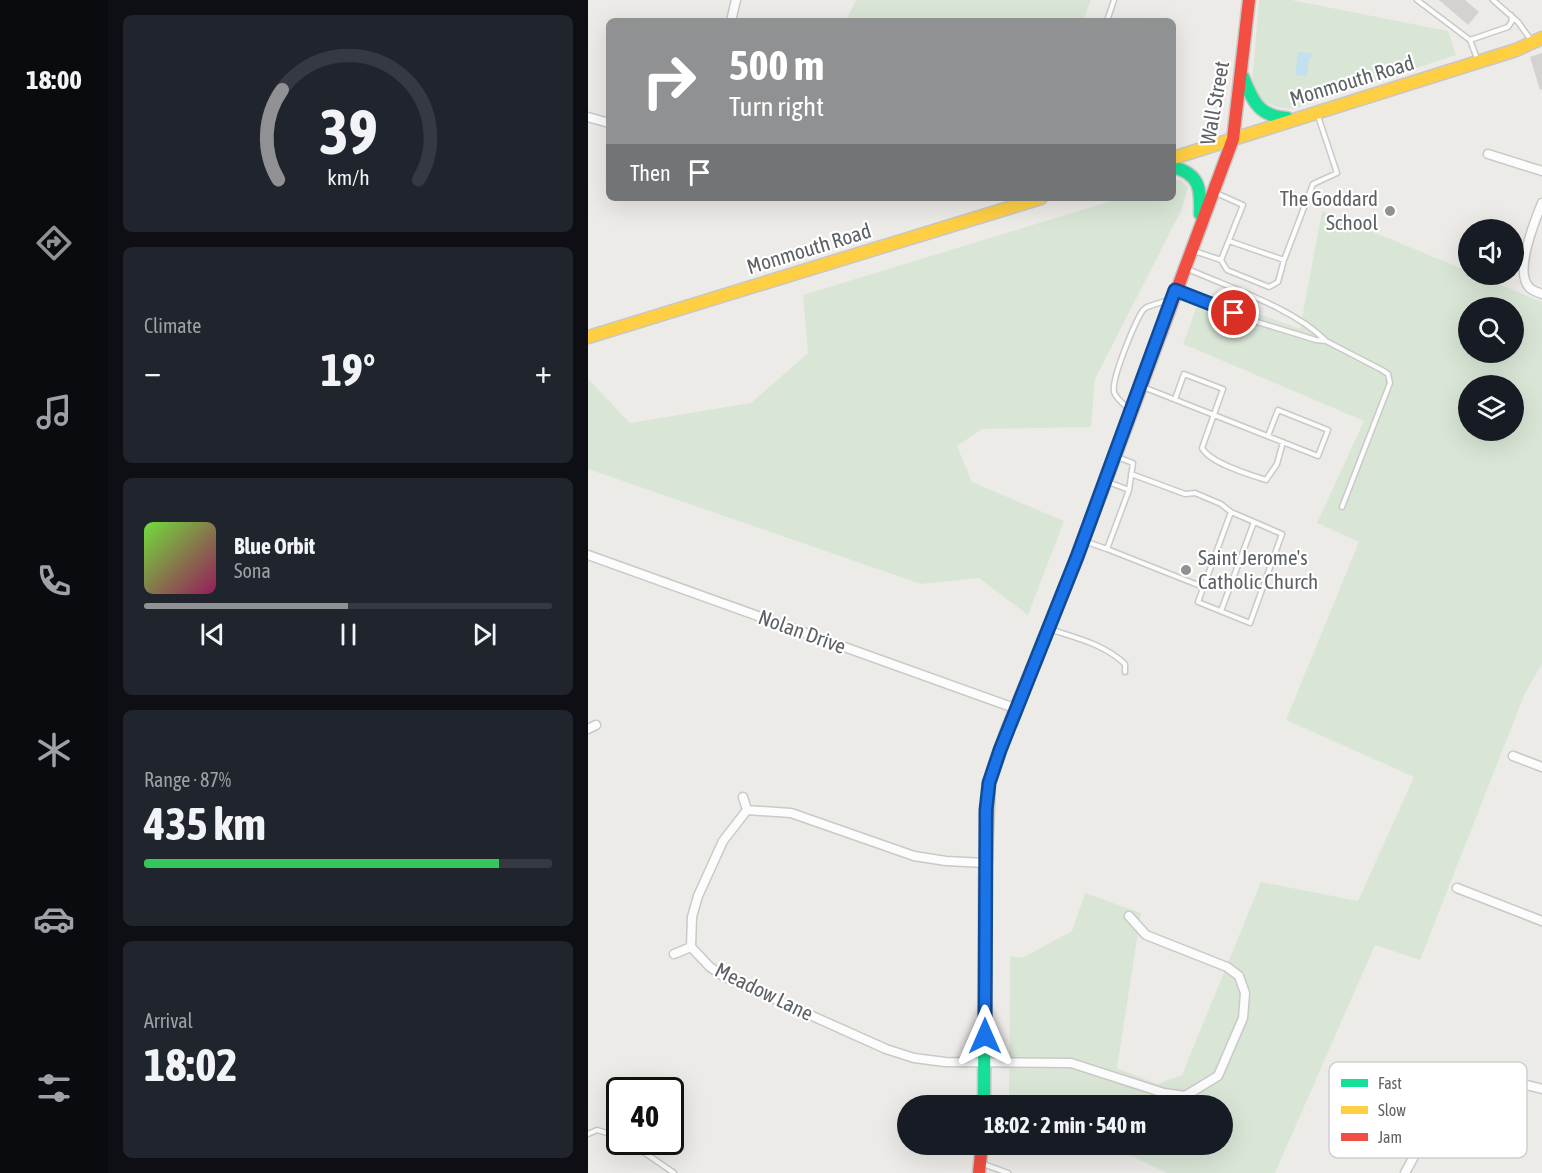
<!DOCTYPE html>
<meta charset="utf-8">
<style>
body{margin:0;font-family:"Asap Condensed",sans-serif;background:#20242c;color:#f1f3f6;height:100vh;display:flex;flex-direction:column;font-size:22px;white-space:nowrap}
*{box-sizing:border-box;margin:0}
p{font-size:20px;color:#9ea1a6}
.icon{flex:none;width:33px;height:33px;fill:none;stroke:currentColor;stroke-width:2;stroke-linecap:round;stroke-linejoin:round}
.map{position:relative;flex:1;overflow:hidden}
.panel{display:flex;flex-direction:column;gap:15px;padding:15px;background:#0d0f14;width:480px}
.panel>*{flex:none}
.banner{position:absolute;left:18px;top:18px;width:570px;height:183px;border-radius:9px;box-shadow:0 6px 24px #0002;background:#909193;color:#fff;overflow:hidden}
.tools{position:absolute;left:870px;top:219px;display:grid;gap:12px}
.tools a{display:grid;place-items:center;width:66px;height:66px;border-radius:50%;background:#171b24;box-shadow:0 6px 24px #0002;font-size:30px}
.speed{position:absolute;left:18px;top:1077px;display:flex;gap:12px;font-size:30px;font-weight:700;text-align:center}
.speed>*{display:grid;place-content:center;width:78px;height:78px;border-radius:50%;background:#171b24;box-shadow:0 6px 24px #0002;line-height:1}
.speed .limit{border:3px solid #111;border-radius:9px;background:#fff;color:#111}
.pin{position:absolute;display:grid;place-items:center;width:51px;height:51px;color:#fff;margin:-26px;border:3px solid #fff;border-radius:50%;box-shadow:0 2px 6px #0007}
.me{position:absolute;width:66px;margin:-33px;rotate:0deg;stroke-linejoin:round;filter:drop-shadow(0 0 4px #0008)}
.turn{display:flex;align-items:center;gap:21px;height:126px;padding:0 24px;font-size:27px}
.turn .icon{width:78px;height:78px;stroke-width:2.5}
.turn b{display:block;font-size:42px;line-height:51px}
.then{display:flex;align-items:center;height:57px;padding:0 24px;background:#0003;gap:12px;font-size:22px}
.big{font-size:45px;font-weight:700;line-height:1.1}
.panel .card{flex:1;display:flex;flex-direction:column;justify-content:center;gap:9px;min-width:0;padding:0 21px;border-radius:9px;background:#20242c}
.panel .dial{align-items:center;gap:0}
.dial svg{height:156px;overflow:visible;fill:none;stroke:#363941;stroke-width:7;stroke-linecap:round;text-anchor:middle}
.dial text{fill:#f1f3f6;stroke:none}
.song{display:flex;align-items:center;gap:18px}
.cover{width:72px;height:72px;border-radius:9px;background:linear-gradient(135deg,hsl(100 70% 55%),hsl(330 70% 35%))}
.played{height:6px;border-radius:3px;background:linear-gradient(90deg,#909193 50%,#363941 50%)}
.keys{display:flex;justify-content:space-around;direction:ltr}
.heat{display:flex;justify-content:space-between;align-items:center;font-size:33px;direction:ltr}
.charge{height:9px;border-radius:4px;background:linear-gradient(90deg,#34c759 87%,#363941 0)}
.trip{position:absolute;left:309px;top:1095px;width:336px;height:60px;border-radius:30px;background:#171b24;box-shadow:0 6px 24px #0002;font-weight:700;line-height:60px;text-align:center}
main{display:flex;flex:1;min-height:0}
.tab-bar{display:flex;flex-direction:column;width:108px;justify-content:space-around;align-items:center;background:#090b0e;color:#9ea1a6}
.tab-bar .icon{width:42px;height:42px}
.tab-bar .selected{color:#909193}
.tab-bar b{font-size:27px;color:#f1f3f6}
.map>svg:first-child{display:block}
</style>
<main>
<nav class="tab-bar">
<b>18:00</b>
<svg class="icon selected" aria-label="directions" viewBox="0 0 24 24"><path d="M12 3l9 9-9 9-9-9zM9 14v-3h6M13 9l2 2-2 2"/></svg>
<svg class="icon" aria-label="music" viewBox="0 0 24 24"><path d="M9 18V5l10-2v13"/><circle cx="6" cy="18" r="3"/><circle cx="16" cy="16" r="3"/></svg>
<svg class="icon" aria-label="phone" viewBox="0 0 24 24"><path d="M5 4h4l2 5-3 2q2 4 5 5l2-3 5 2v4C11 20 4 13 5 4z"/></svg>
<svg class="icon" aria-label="climate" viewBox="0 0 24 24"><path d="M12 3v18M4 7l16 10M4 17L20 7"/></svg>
<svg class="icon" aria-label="car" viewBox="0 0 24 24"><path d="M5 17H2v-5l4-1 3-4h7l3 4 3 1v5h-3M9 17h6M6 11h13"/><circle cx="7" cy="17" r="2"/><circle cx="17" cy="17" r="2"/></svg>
<svg class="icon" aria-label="filters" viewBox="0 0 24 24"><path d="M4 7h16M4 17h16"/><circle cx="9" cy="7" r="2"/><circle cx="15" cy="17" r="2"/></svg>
</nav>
<section class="panel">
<div class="card dial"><svg viewBox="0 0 100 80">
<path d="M14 69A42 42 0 1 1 86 69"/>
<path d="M14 69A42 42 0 0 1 16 23" stroke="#909193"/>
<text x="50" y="56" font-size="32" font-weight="700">39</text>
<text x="50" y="72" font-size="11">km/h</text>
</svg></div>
<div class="card"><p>Climate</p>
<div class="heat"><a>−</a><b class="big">19°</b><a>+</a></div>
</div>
<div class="card">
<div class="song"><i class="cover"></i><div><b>Blue Orbit</b><p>Sona</p></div></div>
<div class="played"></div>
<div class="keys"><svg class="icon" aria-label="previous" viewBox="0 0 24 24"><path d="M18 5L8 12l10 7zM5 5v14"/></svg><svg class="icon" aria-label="pause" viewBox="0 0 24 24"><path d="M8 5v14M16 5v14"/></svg><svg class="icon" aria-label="next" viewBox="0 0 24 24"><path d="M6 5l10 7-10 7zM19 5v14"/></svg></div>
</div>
<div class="card"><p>Range · 87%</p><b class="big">435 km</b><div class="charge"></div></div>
<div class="card"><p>Arrival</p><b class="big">18:02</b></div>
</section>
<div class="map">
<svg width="954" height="1173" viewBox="0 0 954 1173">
<rect width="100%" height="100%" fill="#edebe8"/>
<!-- green -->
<path fill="#d9e6d6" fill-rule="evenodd" d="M268,0h235l-8,21h-237z
M671,0h32l157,31 8,24 -164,54c-20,-2 -35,-5 -40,-26z
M592,180l8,7 -7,24 -86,168 -4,48 -109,2 -25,17 15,36 92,39 -36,94 -49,-37 -58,6 -333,-115v-90l42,44 121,-20 57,-50 -5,-58 318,-97h52v-16z
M734,211l146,60v3l8,1 66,27v362l-17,29 -105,267 -45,-15 -100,228h-108l-58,-28 113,-1v-38h-213l1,-150 12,2 50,-27 13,-38 56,20 -24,155 40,16 25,-9 79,-193 97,19 56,-124 -128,-57 73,-178 -42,-19 47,-102 -181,-77 19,-51 98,36zM880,308h46v44h-46zM880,386h46v44h-46z"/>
<!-- water -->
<path fill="#c3dff0" d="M710,52l14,1v5h-3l-2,18 -12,-1z"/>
<!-- building -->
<path fill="#d4d2d1" d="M851,0h26l14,12 -11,13z
M954,53v36l-2,1 -10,-33z"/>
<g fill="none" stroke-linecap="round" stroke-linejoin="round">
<defs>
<path id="lane" d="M829,0l53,40 8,21
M905,0l25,22 13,18
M519,21l7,-21
M882,40l38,-13 4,-6 -1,-6
M641,241l55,19 29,-76 24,-11 -19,-57
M606,251l27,9 22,-55 -27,-12
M633,260l6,10 42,17 9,-5 6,-22
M591,292l75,29 62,19 10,1c-32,-33 -96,-53 -138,-72
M738,341l56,29 6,4 2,9 -48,124
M555,387l175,69 10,-26 -50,-20 -10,26
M587,399l9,-25 39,15 -21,59c8,15 48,27 64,32l11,-16 6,-22
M542,410c-5,-5 -14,-11 -16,-18 -3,-13 21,-70 29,-82l4,-3 24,-8
M529,457l16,6 -4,27
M543,474l54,20 10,-1 26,11 10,8 51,22 -32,89 -52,-21 33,-90
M496,541l23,8 22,-59 -21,-8
M519,549l96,38
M633,611l33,-89
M461,629c27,9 55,15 76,35v8
M0,1134l9,-4 23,7
M41,1142l45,31
M395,1164l25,9"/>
<path id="street" d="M143,21l5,-21
M0,117l21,6
M900,154l54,17
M954,203c-7,17 -28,69 -13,84 3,4 9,5 13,7
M0,555l429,154
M0,729l8,-4
M925,756l29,11
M155,797l4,13
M397,863l-39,-2 -32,-5 -123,-43 -44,-3 -24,31 -25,55 -6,21 -1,30 19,20 13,9 163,73 28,9 31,4 126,1 93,30 21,3 33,-20 25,-58 2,-25 -6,-17 -12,-9 -81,-32 -17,-19
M869,888l85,33
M86,954l17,-7
M817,1173l50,-92 8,-9h14l65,17"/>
<path id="fast" d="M655,77c10,24 15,39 44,41
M585,167c27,7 28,22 27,47
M396,1106l1,-227 4,-96 19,-55 24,-59"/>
<path id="slow" d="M585,158l343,-108 26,-12
M0,337l453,-139
M444,669l45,-112 50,-133"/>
<path id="jam" d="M539,424l106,-285 16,-139
M391,1173l3,-29"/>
</defs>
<!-- lane casing -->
<use href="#lane" stroke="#c9c9c8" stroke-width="7"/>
<!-- street casing -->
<use href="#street" stroke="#c9c9c8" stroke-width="11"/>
<!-- fast casing -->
<use href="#fast" stroke="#c7c7c7" stroke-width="15"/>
<!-- slow casing -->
<use href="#slow" stroke="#c7c7c7" stroke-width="15"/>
<!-- jam casing -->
<use href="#jam" stroke="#c7c7c7" stroke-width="15"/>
<!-- lane -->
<use href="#lane" stroke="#fcfcfc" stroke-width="4"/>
<!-- street -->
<use href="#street" stroke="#fcfcfc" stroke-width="8"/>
<!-- fast -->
<use href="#fast" stroke="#16e098" stroke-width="12"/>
<!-- slow -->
<use href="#slow" stroke="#ffcf43" stroke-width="12"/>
<!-- jam -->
<use href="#jam" stroke="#f24e42" stroke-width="12"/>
</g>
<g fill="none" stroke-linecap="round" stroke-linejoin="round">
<defs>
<path id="route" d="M397,1036l1,-226 3,-27 11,-33 77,-193 98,-267 59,23"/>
</defs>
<!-- route casing -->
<use href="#route" stroke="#114b97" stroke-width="15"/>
<!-- route -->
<use href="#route" stroke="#1a73e8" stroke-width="10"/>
</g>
<!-- markers -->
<g fill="#909193" stroke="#fff" stroke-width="2">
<circle cx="802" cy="211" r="6"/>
<circle cx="598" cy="570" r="6"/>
</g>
<g text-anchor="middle" stroke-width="4.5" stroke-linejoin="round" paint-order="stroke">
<!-- street labels -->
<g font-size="21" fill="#5e6165" stroke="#fff">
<text transform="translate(764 81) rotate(-17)" y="7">Monmouth Road</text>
<text transform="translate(627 103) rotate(-80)" y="7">Wall Street</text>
<text transform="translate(221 249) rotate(-17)" y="7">Monmouth Road</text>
<text transform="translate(214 632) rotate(20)" y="7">Nolan Drive</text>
<text transform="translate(176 992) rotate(26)" y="7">Meadow Lane</text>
</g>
<!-- poi labels -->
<g font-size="21" fill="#5e6165" stroke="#fff" text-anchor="end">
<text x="790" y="206">The Goddard<tspan x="790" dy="24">School</tspan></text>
<text x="610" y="565" text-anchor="start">Saint Jerome's<tspan x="610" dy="24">Catholic Church</tspan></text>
</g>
</g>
<!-- legend -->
<rect x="741" y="1062" width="198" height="96" rx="9" fill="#fff" stroke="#cfd0d1" stroke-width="1.5"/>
<rect x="753" y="1079" width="27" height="8" fill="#16e098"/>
<rect x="753" y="1106" width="27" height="8" fill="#ffcf43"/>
<rect x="753" y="1133" width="27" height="8" fill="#f24e42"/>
<g font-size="16" fill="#5e6165">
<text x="790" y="1089">Fast</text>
<text x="790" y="1116">Slow</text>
<text x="790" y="1143">Jam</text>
</g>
</svg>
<div class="tools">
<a><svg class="icon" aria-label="sound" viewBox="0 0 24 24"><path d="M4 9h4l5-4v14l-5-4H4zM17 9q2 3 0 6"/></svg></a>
<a><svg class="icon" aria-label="search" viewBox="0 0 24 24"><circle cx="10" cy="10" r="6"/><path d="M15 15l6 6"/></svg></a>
<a><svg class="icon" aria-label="layers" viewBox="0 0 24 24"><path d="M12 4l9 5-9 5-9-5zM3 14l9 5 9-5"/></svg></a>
</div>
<div class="speed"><div class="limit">40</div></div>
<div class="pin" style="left:646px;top:313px;background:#d93025"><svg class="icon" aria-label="arrive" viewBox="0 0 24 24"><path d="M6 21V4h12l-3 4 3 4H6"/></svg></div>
<svg class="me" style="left:397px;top:1036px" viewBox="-20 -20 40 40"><path d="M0-17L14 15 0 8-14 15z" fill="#1a73e8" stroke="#fff" stroke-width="4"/></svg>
<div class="trip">18:02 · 2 min · 540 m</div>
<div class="banner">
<div class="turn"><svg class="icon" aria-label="right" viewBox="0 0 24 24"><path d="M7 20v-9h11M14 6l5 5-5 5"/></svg><div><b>500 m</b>Turn right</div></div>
<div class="then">Then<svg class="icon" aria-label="arrive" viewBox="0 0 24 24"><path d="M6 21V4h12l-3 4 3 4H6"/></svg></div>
</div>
</div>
</main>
